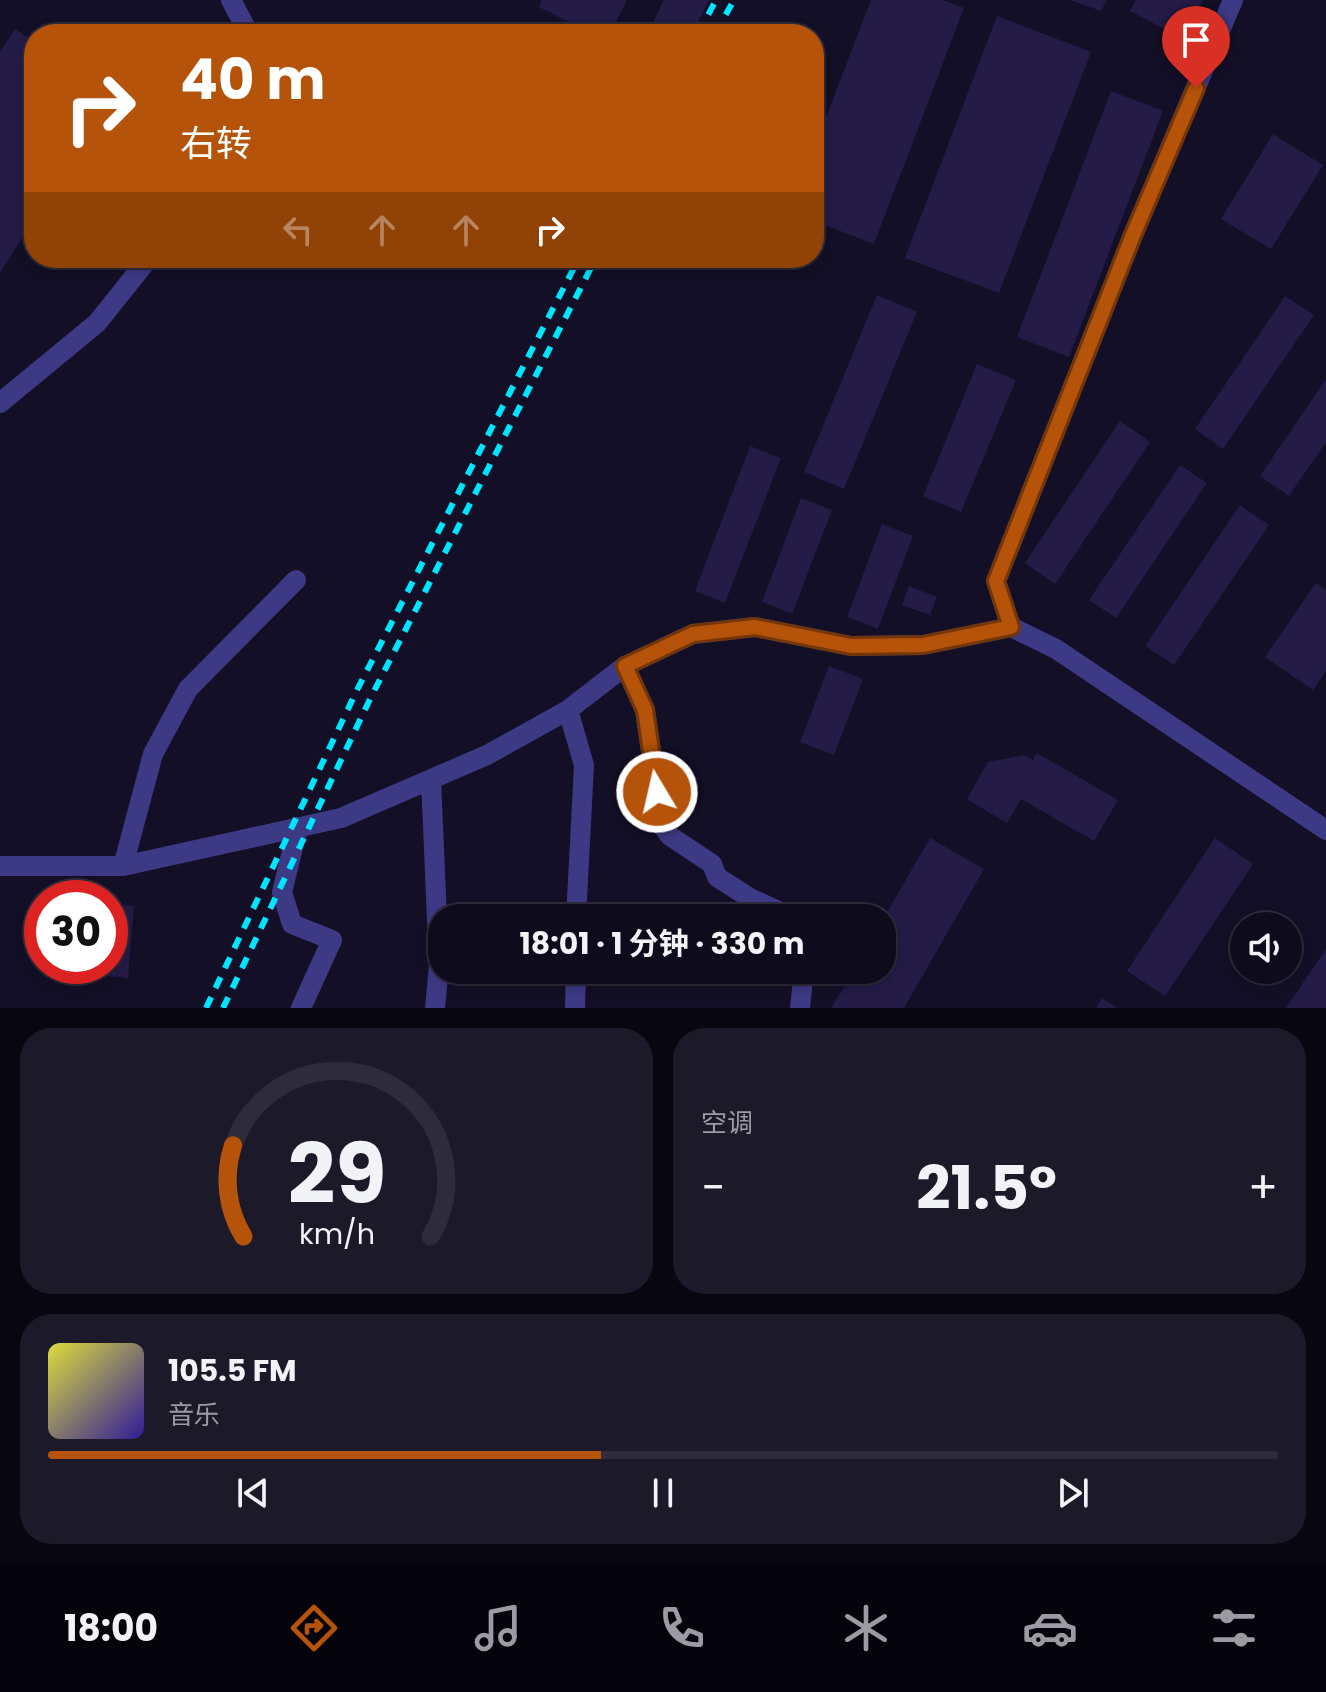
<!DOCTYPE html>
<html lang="zh">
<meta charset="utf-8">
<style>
body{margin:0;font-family:Poppins,"Noto Sans SC",sans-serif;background:#1c1929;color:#f1f3f6;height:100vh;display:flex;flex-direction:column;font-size:30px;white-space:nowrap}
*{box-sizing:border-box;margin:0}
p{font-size:26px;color:#9b9ba3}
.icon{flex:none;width:44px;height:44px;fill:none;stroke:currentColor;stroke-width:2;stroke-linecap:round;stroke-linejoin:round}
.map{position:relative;height:1008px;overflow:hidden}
.panel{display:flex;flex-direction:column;gap:20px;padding:20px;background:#08060f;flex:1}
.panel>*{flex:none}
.banner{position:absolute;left:24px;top:24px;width:800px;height:244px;border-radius:32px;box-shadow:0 4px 12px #0003,0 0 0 2px #2e2b3b;background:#b45309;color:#fff;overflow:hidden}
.controls{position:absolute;left:1230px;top:912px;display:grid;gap:16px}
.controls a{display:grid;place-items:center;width:72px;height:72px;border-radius:50%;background:#0e0b1c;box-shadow:0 4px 12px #0003,0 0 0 2px #2e2b3b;font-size:40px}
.speed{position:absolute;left:24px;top:880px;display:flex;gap:16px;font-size:40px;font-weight:700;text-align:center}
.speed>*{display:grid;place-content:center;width:104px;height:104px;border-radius:50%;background:#0e0b1c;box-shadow:0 4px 12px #0003,0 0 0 2px #2e2b3b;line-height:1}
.speed .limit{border:12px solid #d22;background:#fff;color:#111}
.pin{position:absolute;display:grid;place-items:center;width:68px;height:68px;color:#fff;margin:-82px -34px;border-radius:50% 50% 50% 0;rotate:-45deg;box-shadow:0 0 8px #0007}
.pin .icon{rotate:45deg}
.me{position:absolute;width:88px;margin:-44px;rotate:351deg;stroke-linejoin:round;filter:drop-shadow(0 0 6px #0008)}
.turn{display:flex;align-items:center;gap:28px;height:168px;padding:0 24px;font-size:36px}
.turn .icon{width:104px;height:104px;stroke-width:2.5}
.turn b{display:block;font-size:56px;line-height:68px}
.lanes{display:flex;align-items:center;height:76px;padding:0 24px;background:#0003;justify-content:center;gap:40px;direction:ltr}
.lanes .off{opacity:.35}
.big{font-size:60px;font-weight:700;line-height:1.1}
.panel .widget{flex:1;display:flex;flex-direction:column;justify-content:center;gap:12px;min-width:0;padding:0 28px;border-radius:32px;background:#1c1929}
.panel .dial{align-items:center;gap:0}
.dial svg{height:208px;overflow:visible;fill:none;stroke:#2e2b3b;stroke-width:7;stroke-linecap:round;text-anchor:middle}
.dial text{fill:#f1f3f6;stroke:none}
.song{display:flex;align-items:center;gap:24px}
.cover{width:96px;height:96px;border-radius:12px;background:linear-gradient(135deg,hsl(60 70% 55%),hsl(250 70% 35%))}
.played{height:8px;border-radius:4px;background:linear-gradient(90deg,#b45309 45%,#2e2b3b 45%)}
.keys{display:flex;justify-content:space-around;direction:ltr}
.heat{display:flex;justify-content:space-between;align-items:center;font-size:44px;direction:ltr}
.panel .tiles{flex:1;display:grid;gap:20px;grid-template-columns:1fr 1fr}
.widget:last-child{grid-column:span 2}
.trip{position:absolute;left:428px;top:904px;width:468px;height:80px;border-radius:32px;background:#0e0b1c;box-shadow:0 4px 12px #0003,0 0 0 2px #2e2b3b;font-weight:700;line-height:80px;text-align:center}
.dock{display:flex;height:128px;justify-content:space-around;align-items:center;background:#06040b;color:#9b9ba3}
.dock .icon{width:56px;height:56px}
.dock .active{color:#b45309}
.dock b{font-size:36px;color:#f1f3f6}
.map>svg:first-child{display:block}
</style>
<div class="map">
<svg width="1326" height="1008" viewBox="0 0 1326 1008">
<rect width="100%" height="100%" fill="#130f26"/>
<!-- building -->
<path fill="#241b47" d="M542,0h85l-17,34h-17l-54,-27z
M664,0h45l-17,34h-45z
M871,0h72l21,8 -90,236 -60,-23v-73z
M1070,0h37l-6,11z
M1136,0h67l-20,39 -53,-28z
M997,16l94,36 -92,241 -94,-35z
M15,29l19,12v178l-34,54v-221z
M1111,91l52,20 -94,246 -52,-20z
M1273,134l50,31 -52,84 -50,-30z
M877,295l40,17 -73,177 -40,-17z
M1285,296l29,19 -91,134 -28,-20z
M977,364l39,16 -55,132 -38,-16z
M1326,379v63l-37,54 -29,-20z
M1120,421l30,21 -95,142 -30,-21z
M750,446l31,12 -56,145 -30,-12z
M1180,465l27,18 -91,135 -27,-18z
M801,498l31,12 -40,104 -30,-12z
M1240,505l29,20 -95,140 -29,-19z
M882,524l31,12 -35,93 -31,-12z
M1316,583l10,7v81l-13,19 -48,-33z
M909,586l28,11 -7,18 -28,-10z
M829,666l34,13 -29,76 -34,-13z
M1037,753l81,47 -24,41 -73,-42 -14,24 -40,-24 21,-37 37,-7 8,5z
M930,838l54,31 -80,139h-73l23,-38h28v-49z
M1215,838l38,26 -88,132 -38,-25z
M110,904l24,2 -6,72 -53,-5 1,-7h34z
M1326,949v59h-40z
M1102,998l15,10h-21z"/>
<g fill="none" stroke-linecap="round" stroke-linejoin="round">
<!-- street -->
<path stroke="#3d3a85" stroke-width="20" d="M231,0l18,34
M0,403l97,-80 52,-65
M1011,627l-15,-46 137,-346 100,-235
M625,666l20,44 12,82 7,36 6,8 42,28 5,13 33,21 44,20
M568,710l16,55 -8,153
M431,779l8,187 -4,42
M298,827l-16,65 10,32 40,16 -31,68
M0,866h123l218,-48 146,-63 81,-45 57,-44 68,-32 62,-7 96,19 72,-1 88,-18 45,22 270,181
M123,866l30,-112 35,-65 108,-109
M575,1008l1,-38
M800,1008l4,-38"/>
<!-- rail -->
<path stroke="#00e5ff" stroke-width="6" stroke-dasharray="12 10" stroke-linecap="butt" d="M698,34l18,-34
M715,34l19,-34
M206,1008l151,-318 222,-432
M223,1008l148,-311 225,-439"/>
</g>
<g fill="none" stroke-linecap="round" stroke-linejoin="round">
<defs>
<path id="route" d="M657,792l-12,-82 -20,-44 68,-32 62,-7 96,19 72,-1 88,-18 -15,-46 137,-346 63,-147"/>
</defs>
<!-- route casing -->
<use href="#route" stroke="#753606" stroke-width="20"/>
<!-- route -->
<use href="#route" stroke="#b45309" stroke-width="14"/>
</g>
</svg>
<div class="controls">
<a><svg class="icon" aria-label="sound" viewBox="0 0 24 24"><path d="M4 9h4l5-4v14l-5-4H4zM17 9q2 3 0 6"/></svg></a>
</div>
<div class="speed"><div class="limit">30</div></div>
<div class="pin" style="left:1196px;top:88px;background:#d93025"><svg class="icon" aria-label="arrive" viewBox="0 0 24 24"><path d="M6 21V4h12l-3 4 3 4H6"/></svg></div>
<svg class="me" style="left:657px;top:792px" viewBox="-20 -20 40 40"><circle r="17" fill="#b45309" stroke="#fff" stroke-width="3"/><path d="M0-11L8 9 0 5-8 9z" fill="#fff"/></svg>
<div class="trip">18:01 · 1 分钟 · 330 m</div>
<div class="banner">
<div class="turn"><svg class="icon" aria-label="right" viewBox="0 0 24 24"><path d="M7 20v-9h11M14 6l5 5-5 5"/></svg><div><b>40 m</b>右转</div></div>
<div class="lanes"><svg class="icon off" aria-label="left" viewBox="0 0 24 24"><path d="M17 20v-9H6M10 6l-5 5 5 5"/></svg><svg class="icon off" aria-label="ahead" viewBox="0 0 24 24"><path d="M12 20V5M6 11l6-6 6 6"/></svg><svg class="icon off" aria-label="ahead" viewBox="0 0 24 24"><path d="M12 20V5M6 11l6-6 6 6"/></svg><svg class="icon" aria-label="right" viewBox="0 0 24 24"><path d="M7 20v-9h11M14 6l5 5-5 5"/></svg></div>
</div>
</div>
<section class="panel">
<div class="tiles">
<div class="widget dial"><svg viewBox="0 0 100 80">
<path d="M14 69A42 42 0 1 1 86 69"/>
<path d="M14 69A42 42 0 0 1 10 34" stroke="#b45309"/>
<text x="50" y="56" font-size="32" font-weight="700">29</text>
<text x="50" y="72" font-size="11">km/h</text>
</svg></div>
<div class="widget"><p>空调</p>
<div class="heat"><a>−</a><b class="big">21.5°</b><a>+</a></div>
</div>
<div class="widget">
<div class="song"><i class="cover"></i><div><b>105.5 FM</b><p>音乐</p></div></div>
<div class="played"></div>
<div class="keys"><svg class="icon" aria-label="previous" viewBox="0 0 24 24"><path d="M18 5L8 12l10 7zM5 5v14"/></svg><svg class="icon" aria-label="pause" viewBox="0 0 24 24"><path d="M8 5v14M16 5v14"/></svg><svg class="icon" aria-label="next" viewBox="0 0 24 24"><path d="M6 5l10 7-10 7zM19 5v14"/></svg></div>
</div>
</div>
</section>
<nav class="dock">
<b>18:00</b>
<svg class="icon active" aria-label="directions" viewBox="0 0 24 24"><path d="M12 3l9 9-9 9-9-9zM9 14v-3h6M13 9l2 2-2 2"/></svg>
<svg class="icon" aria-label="music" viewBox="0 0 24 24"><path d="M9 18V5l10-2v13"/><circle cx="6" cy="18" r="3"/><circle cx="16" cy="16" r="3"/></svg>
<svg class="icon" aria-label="phone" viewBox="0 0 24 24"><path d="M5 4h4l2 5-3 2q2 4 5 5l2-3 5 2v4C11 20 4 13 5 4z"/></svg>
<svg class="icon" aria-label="climate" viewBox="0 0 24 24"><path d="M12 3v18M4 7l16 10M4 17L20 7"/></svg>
<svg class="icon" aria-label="car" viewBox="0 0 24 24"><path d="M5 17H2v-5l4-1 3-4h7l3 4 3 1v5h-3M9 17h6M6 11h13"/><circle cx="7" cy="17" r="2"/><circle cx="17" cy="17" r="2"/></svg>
<svg class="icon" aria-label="filters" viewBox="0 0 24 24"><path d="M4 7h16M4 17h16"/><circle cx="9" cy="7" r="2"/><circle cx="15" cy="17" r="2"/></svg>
</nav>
